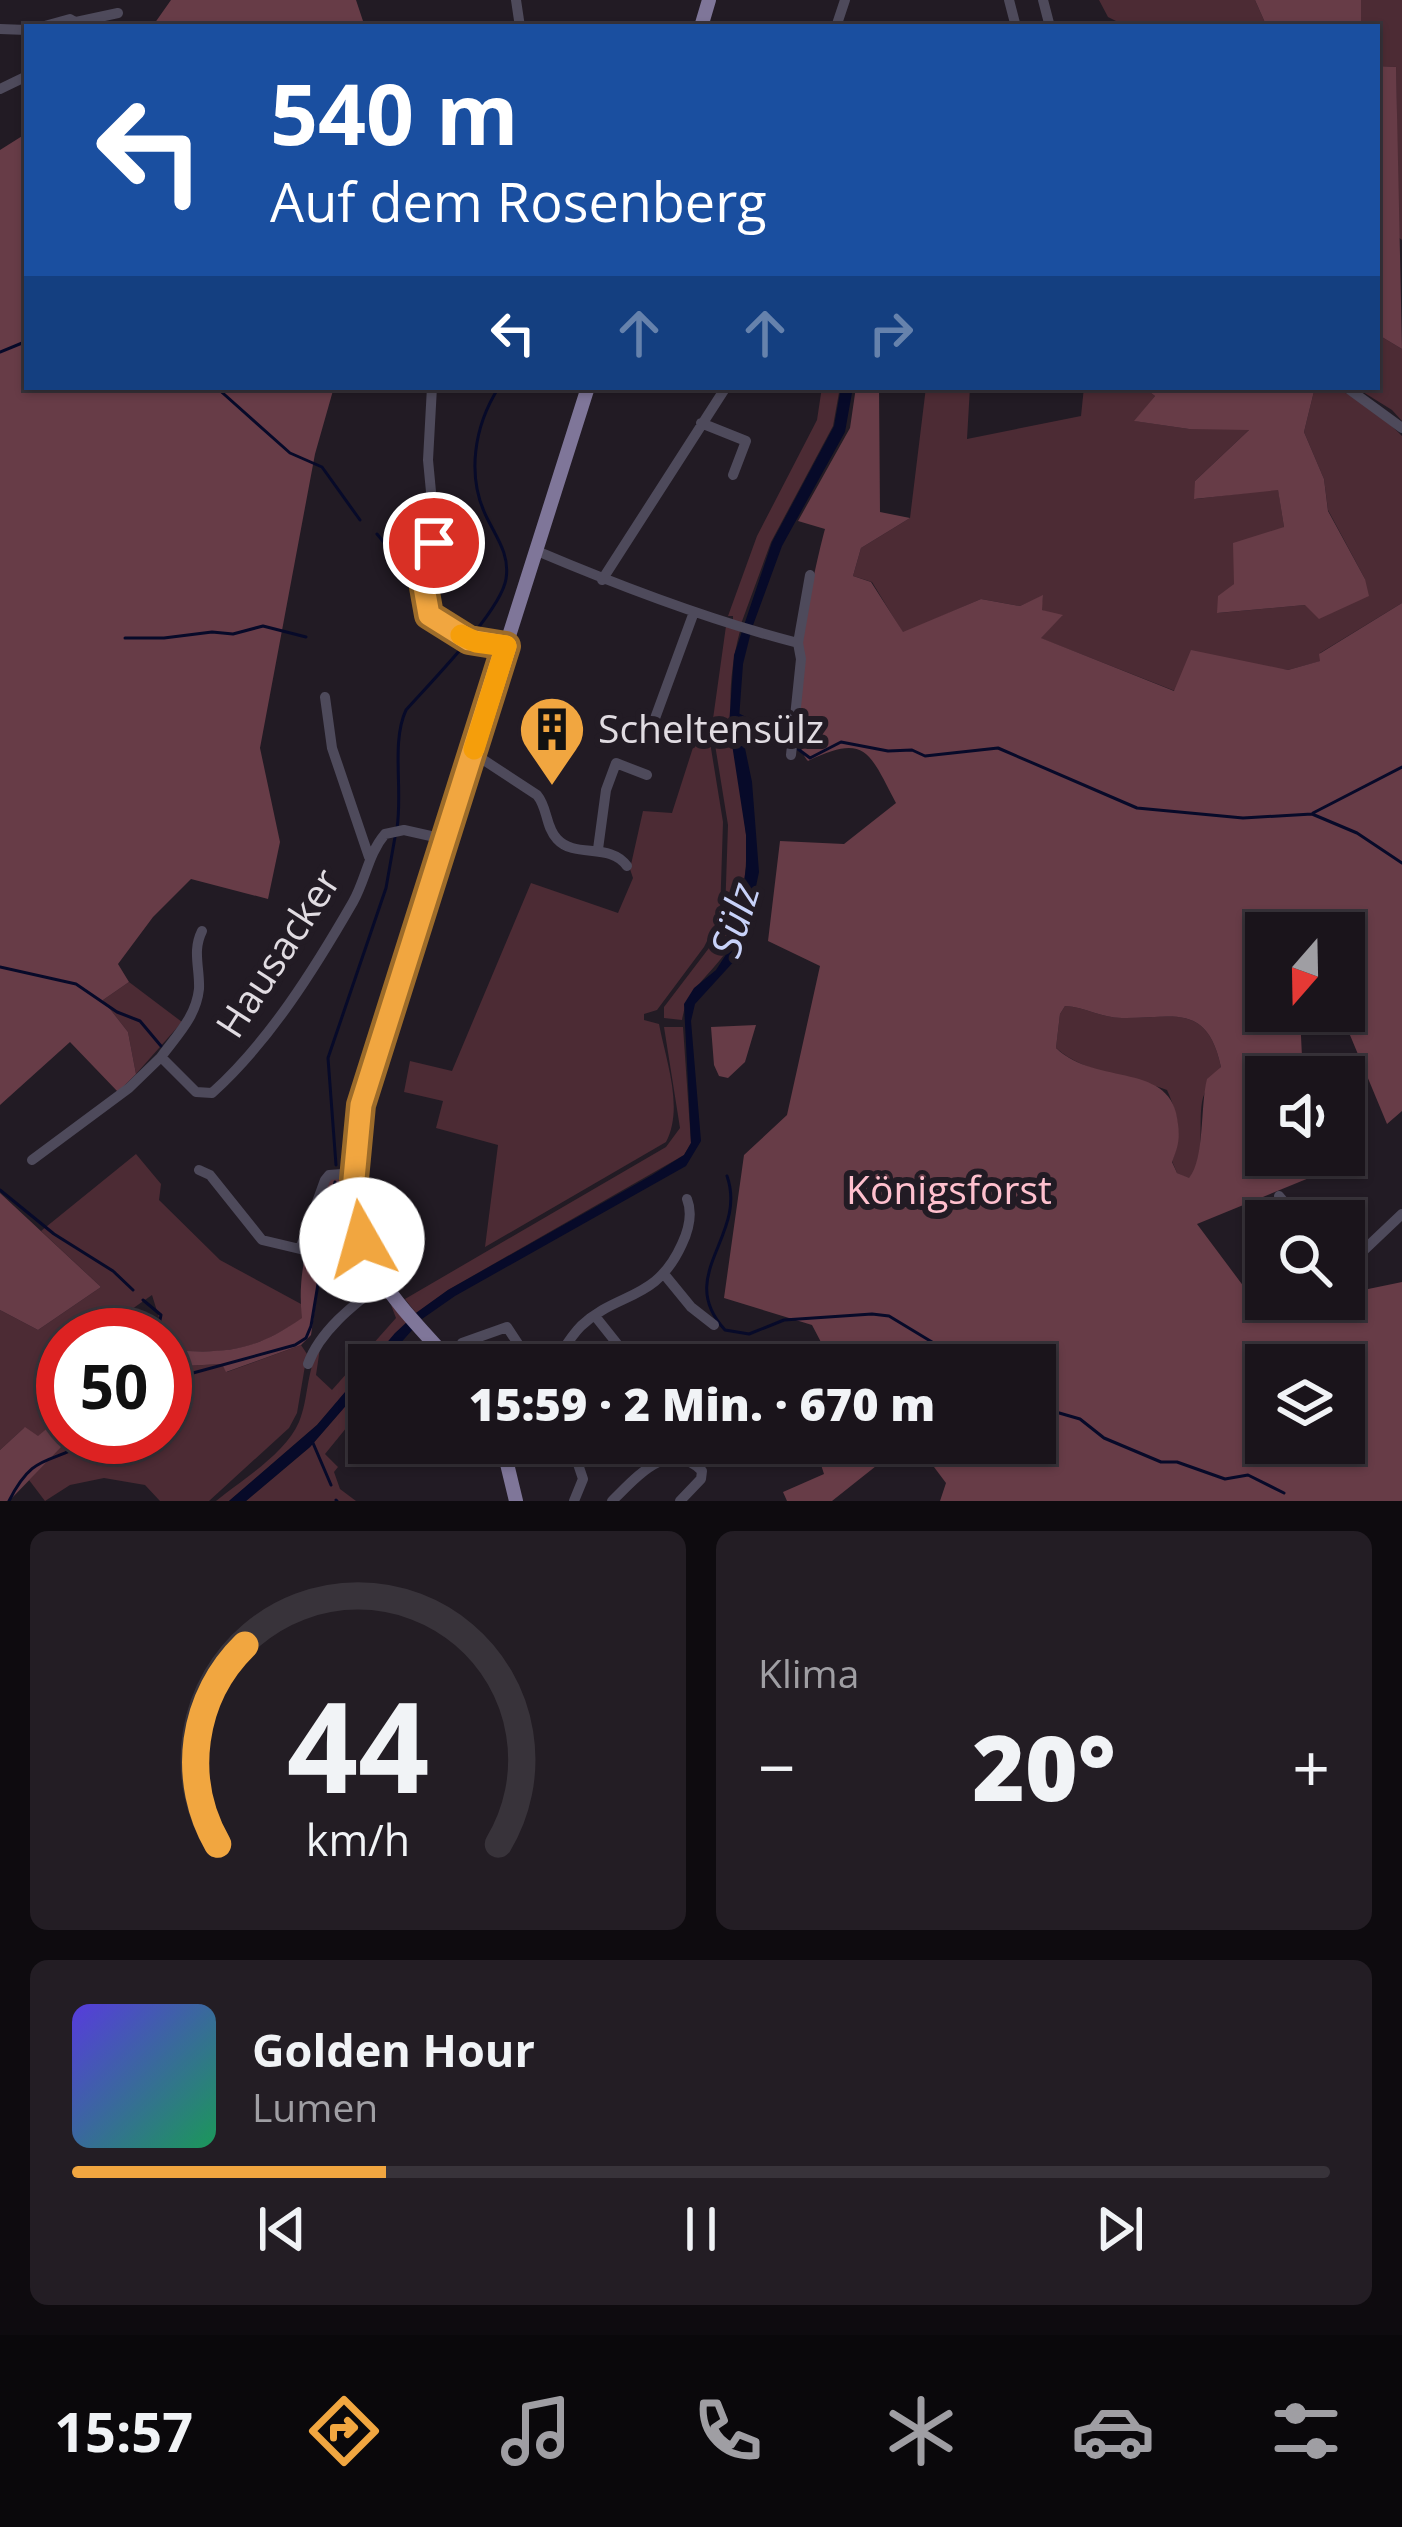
<!DOCTYPE html>
<html lang="de">
<meta charset="utf-8">
<style>
body{margin:0;font-family:"Open Sans",sans-serif;background:#231d24;color:#f1f3f6;height:100vh;display:flex;flex-direction:column;font-size:45px;white-space:nowrap}
*{box-sizing:border-box;margin:0}
p{font-size:39px;color:#9f9ea3}
.icon{flex:none;width:66px;height:66px;fill:none;stroke:currentColor;stroke-width:2;stroke-linecap:round;stroke-linejoin:round}
.map{position:relative;height:1501px;overflow:hidden}
.side{display:flex;flex-direction:column;gap:30px;padding:30px;background:#0e0b0f;flex:1}
.side>*{flex:none}
.top-card{position:absolute;left:24px;top:24px;width:1356px;height:366px;border-radius:0px;box-shadow:0 3px 9px #0004,0 0 0 3px #38333a;background:#1a4fa0;color:#fff;overflow:hidden}
.needle{width:78px;rotate:200deg}
.fabs{position:absolute;left:1245px;top:912px;display:grid;gap:24px}
.fabs a{display:grid;place-items:center;width:120px;height:120px;border-radius:0px;background:#1a141b;box-shadow:0 3px 9px #0004,0 0 0 3px #38333a;font-size:60px}
.speed{position:absolute;left:36px;top:1308px;display:flex;gap:24px;font-size:60px;font-weight:700;text-align:center}
.speed>*{display:grid;place-content:center;width:156px;height:156px;border-radius:50%;background:#1a141b;box-shadow:0 3px 9px #0004,0 0 0 3px #38333a;line-height:1}
.speed .limit{border:18px solid #d22;background:#fff;color:#111}
.pin{position:absolute;display:grid;place-items:center;width:102px;height:102px;color:#fff;margin:-51px;border:6px solid #fff;border-radius:50%;box-shadow:0 3px 12px #0007}
.me{position:absolute;width:132px;margin:-66px;rotate:353deg;stroke-linejoin:round;filter:drop-shadow(0 0 9px #0008)}
.turn{display:flex;align-items:center;gap:42px;height:252px;padding:0 48px;font-size:54px}
.turn .icon{width:156px;height:156px;stroke-width:2.5}
.turn b{display:block;font-size:84px;line-height:102px}
.lanes{display:flex;align-items:center;height:114px;padding:0 48px;background:#0003;justify-content:center;gap:60px;direction:ltr}
.lanes .off{opacity:.35}
.big{font-size:90px;font-weight:800;line-height:1.1}
.side .tile{flex:1;display:flex;flex-direction:column;justify-content:center;gap:18px;min-width:0;padding:0 42px;border-radius:18px;background:#231d24}
.side .dial{align-items:center;gap:0}
.dial svg{height:312px;overflow:visible;fill:none;stroke:#38333a;stroke-width:7;stroke-linecap:round;text-anchor:middle}
.dial text{fill:#f1f3f6;stroke:none}
.song{display:flex;align-items:center;gap:36px}
.cover{width:144px;height:144px;border-radius:18px;background:linear-gradient(135deg,hsl(250 70% 55%),hsl(150 70% 35%))}
.played{height:12px;border-radius:6px;background:linear-gradient(90deg,#f1a640 25%,#38333a 25%)}
.keys{display:flex;justify-content:space-around;direction:ltr}
.heat{display:flex;justify-content:space-between;align-items:center;font-size:66px;direction:ltr}
.side .tiles{flex:1;display:grid;gap:30px;grid-template-columns:1fr 1fr}
.tile:last-child{grid-column:span 2}
.trip{position:absolute;left:348px;top:1344px;width:708px;height:120px;border-radius:0px;background:#1a141b;box-shadow:0 3px 9px #0004,0 0 0 3px #38333a;font-weight:800;line-height:120px;text-align:center}
.dock{display:flex;height:192px;justify-content:space-around;align-items:center;background:#0a080b;color:#9f9ea3}
.dock .icon{width:84px;height:84px}
.dock .current{color:#f1a640}
.dock b{font-size:54px;color:#f1f3f6}
.map>svg:first-child{display:block}
</style>
<div class="map">
<svg width="1402" height="1501" viewBox="0 0 1402 1501">
<rect width="100%" height="100%" fill="#221b24"/>
<!-- green -->
<path fill="#4c2b34" d="M1099,0h156l12,27h-139l-20,-10z
M1361,0h41v240l-4,-3 -2,-170 -19,-1v-39h-16z
M1377,334l25,15v72l-10,-11 -37,-23h22z
M822,387h18l-7,39 -62,116 -30,82 -8,-2v-6h-5l29,-80 60,-116z
M926,387h44l-3,52 114,-23 3,-29h59l12,9 -20,25 54,8h61l-55,52 1,18 82,-10 6,38 -50,57 -16,29 87,-8 60,-26 -37,-69 -4,-31 -20,-47 11,-45c36,0 62,24 87,49v167l-82,50 1,8 -33,9 -28,-3 -85,24 -135,-53 22,-22 -21,-6 2,-14 -23,10 -39,-7 -78,34 -31,-51 -19,-6 8,-28 49,-30z
M726,626l14,5c-21,78 -2,126 6,203 2,28 -3,56 -6,84 -7,47 -52,60 -58,102l-18,-2v-11l45,-59 16,-35 3,-88 -16,-99z
M698,732l11,4 14,86 -3,93 -16,32 -47,63 -13,4v6l15,4c7,37 25,84 7,118l-181,105 13,-102 -62,-17 7,-27 -39,-9 6,-31 42,10 79,-188 87,30 15,-35 -3,-9 13,-58 29,2z
M129,982l53,40 -46,52 -8,-42 -25,-32z
M1065,1006c20,1 37,12 57,12 50,1 85,-17 99,49 -7,9 -17,23 -19,35 -4,24 4,57 -13,77l-12,-6 -5,-12c11,-26 6,-46 -5,-71 -36,-14 -82,-16 -111,-42l4,-34z
M664,1027h19l8,116 -7,12 -236,135 -32,23 -11,-14 261,-152 14,-19z
M136,1154l25,30 -2,16 61,60 81,44 2,14c-49,33 -75,36 -134,32l-17,-55 -57,40h-32v80l-25,22 -14,-9 -24,22v-140l38,20 63,-43 -60,-56z
M391,1305l17,16 -91,104 -88,76h-13c27,-22 69,-47 83,-79 10,-24 7,-52 21,-74l-4,27 16,15 64,-72z
M301,1345l6,9 -10,59 -8,15 -80,73h-49l-15,-16 -41,-7 -34,7 -25,16 -16,-21 42,-43h94v-70l57,-3 5,8z
M369,1379v21l-44,54 13,13 -4,5 6,17 16,12h-110l64,-54z"/>
<!-- forest -->
<path fill="#673c47" fill-rule="evenodd" d="M171,0h185l9,27h-213z
M1255,0h106v27h-94z
M1377,66l19,1 6,282 -25,-15z
M27,133v254h307l-19,67 -55,294 20,94 -12,57 -77,-20 -38,38 -35,47 11,18 -26,18 25,32 8,42 -18,18 -48,-50 -70,63v-955z
M856,387h23l1,125 30,6 -49,30 -8,28 18,6 32,50 78,-33 39,7 23,-11 -1,15 21,5 -22,23 133,53 17,-41 97,20 32,-9 -1,-7 83,-51v508l-15,13 -47,-113h4v-78h-78v78h46l-12,5 3,61h-37v78h42l1,23 -112,46 65,87 30,-12h52v-5l58,-12v219h-462l6,-18 -30,-40h119v-78h-202l-21,-40 -88,-27 20,-143 43,-40 33,-149 -52,-25 12,-100 64,3 52,-41c-27,-51 -30,-70 -88,-42 -29,-32 5,-188 17,-232l-27,-8 52,-93zM1065,1006c20,1 37,12 57,12 50,1 85,-17 99,49l-14,12c-7,27 -2,80 -18,99l-12,-5 -5,-11c6,-15 8,-23 6,-38 -5,-64 -82,-37 -122,-76l4,-34zM1266,1365h78v78h-78z
M1143,387h172l-11,45 20,47 4,32 37,68 4,17 -50,23 -14,-14 -88,8 1,-17 16,-12 -1,-41 51,-16 -6,-37 -84,9 1,-18 54,-51 -60,-1 -55,-8 21,-25z
M756,1025l-11,37 -17,16 -9,-2 -5,-11 -3,-38z
M341,1178l-10,63 -6,-1 -14,95 -10,10 -75,27 -4,-8 -57,3v-28l4,11c59,4 85,1 133,-32 -6,-50 10,-93 28,-139z
M0,1193l101,94 -63,43 -38,-20z
M63,1415v22h8l-62,64h-9v-51l25,-23 13,9z
M814,1443h91l-73,58h-45l-4,-9 41,-18z"/>
<!-- water -->
<path fill="#070a29" d="M841,387h12l-8,45 -63,114 -30,82 -9,36 -4,55 13,63 7,90 -14,67 -8,19 -42,46 -4,17 10,120 -15,25 -231,130 -33,23 -6,-6 32,-23 204,-115 32,-20 7,-12 -7,-139 10,-16 22,-18 18,-28 4,-16 8,-59v-32l-17,-110 5,-70 38,-113 62,-116z
M408,1321l6,7 -33,37h-12v14l-59,68 -64,54h-17l88,-76 78,-92z"/>
<g fill="none" stroke-linecap="round" stroke-linejoin="round">
<!-- stream -->
<path stroke="#070a29" stroke-width="3" d="M0,352l27,-11
M216,387l74,66 32,14 38,53
M377,534l10,12
M125,638h39l48,-6 21,2 30,-8 43,11
M739,715l50,26
M798,749l12,9 31,-16 47,9 24,-1 13,6 73,-8 139,60 106,10 69,-4 45,19 45,30
M1313,813l89,-46
M397,828c6,-38 -6,-86 9,-118 24,-27 95,-99 100,-131 4,-24 -9,-41 -19,-61 -21,-42 -13,-92 12,-131
M0,967l76,17 41,28 23,9 21,25
M336,1165l-8,-107 58,-170 9,-51
M727,1176c21,60 -53,99 -2,154l24,4 35,-14 88,-6 17,2 81,49
M0,1190l54,44 59,37 20,19
M143,1300l18,15 -4,20
M165,1369l28,4 102,-28 11,-7 5,-12 24,-144
M1035,1406l45,13 24,19 57,24h16l48,17 23,-4 36,18
M313,1443l18,42
M336,1500l1,1
M9,1501c27,-54 44,-33 83,-64"/>
<!-- minor -->
<path stroke="#4e4a5b" stroke-width="10" d="M516,0l4,27
M1009,0l7,27
M1043,0l7,27
M76,22l42,-9
M41,27l29,-8 7,4
M836,27l9,-27
M0,29l27,1
M0,89l27,-13
M432,387l-4,73 7,74 -10,46 1,28 7,12 36,20 37,6
M1346,387l56,41
M701,423l45,18 -13,34
M537,551c85,36 171,69 261,92
M602,580l124,-193
M325,697l7,51 37,109
M654,721l40,-109
M473,753l64,42c11,13 8,31 20,44 18,20 53,3 70,27
M791,755l10,-96 -3,-16 12,-68
M598,849l8,-59 10,-27 31,12
M161,1057c16,-22 35,-40 38,-68 1,-21 -7,-38 3,-58
M32,1160l97,-72 32,-31 35,35 16,1c57,-51 103,-125 141,-191 13,-23 15,-48 32,-68l19,-4 40,9
M199,1170l11,5 52,65 38,9 25,-69 4,-5 26,-2
M1279,1196l21,25
M1344,1249l19,2 39,-37
M664,1274l27,33 23,18
M595,1316l39,49
M462,1343l45,-16 25,38
M308,1364c12,-34 48,-61 75,-82
M553,1365c9,-13 17,-28 28,-39 37,-35 75,-24 101,-82 7,-15 11,-30 5,-45
M571,1443l12,36 -9,22
M612,1501c24,-23 57,-64 90,-30l-1,8 -21,22"/>
<!-- major -->
<path stroke="#7f7699" stroke-width="14" d="M701,27l8,-27
M453,1365c-24,-28 -52,-55 -72,-86 -38,-58 -31,-136 -13,-199l220,-693
M502,1443l14,58"/>
</g>
<g fill="none" stroke-linecap="round" stroke-linejoin="round">
<defs>
<path id="route" d="M362,1240l-8,-61 7,-74 145,-459 -37,-6 -40,-25 -5,-28 10,-44"/>
</defs>
<!-- route casing -->
<use href="#route" stroke="#9d6c2a" stroke-width="30"/>
<!-- route -->
<use href="#route" stroke="#f1a640" stroke-width="21"/>
<!-- slow -->
<path stroke="#f59e0b" stroke-width="21" d="M461,635l15,7 30,4 -32,103"/>
</g>
<!-- icons -->
<defs>
<symbol id="building-pin" viewBox="-11 -11 22 30"><path d="M0 17L-7.5 6A9.5 9.5 0 1 1 7.5 6Z" fill="#f1a640" stroke="#221b24"/><path d="M-4-6H4V6H1V3H-1V6H-4ZM-2.5-4.3h1.7v1.8h-1.7ZM.8-4.3h1.7v1.8H.8ZM-2.5-1h1.7V.8h-1.7ZM.8-1h1.7V.8H.8Z" fill="#111"/></symbol>
</defs>
<g fill-rule="evenodd">
<use href="#building-pin" x="514" y="691" width="76" height="104"/>
</g>
<g text-anchor="middle" stroke-width="12" stroke-linejoin="round" paint-order="stroke">
<!-- poi labels -->
<g font-size="39" fill="#e1dce2" stroke="#221b24" text-anchor="start">
<text x="598" y="743">Scheltensülz</text>
</g>
<!-- street labels -->
<g font-size="39" fill="#e1dce2" stroke="#221b24">
<text transform="translate(278 953) rotate(-57)" y="14">Hausacker</text>
</g>
<!-- park labels -->
<g font-size="39" fill="#ffc0ce" stroke="#221b24">
<text x="949" y="1204">Königsforst</text>
</g>
<!-- water labels -->
<g font-size="42" font-style="italic" fill="#c8d2f9" stroke="#221b24">
<text transform="translate(735 920) rotate(-73)" y="15">Sülz</text>
</g>
</g>
</svg>
<div class="fabs">
<a><svg class="needle" viewBox="-14 -14 28 28"><path d="M0-13l5 13h-10z" fill="#e53935"/><path d="M0 13l5-13h-10z" fill="#9f9ea3"/></svg></a>
<a><svg class="icon" aria-label="sound" viewBox="0 0 24 24"><path d="M4 9h4l5-4v14l-5-4H4zM17 9q2 3 0 6"/></svg></a>
<a><svg class="icon" aria-label="search" viewBox="0 0 24 24"><circle cx="10" cy="10" r="6"/><path d="M15 15l6 6"/></svg></a>
<a><svg class="icon" aria-label="layers" viewBox="0 0 24 24"><path d="M12 4l9 5-9 5-9-5zM3 14l9 5 9-5"/></svg></a>
</div>
<div class="speed"><div class="limit">50</div></div>
<div class="pin" style="left:434px;top:543px;background:#d93025"><svg class="icon" aria-label="arrive" viewBox="0 0 24 24"><path d="M6 21V4h12l-3 4 3 4H6"/></svg></div>
<svg class="me" style="left:362px;top:1240px" viewBox="-20 -20 40 40"><circle r="19" fill="#fff"/><path d="M0-13L10 11 0 6-10 11z" fill="#f1a640"/></svg>
<div class="trip">15:59 · 2 Min. · 670 m</div>
<div class="top-card">
<div class="turn"><svg class="icon" aria-label="left" viewBox="0 0 24 24"><path d="M17 20v-9H6M10 6l-5 5 5 5"/></svg><div><b>540 m</b>Auf dem Rosenberg</div></div>
<div class="lanes"><svg class="icon" aria-label="left" viewBox="0 0 24 24"><path d="M17 20v-9H6M10 6l-5 5 5 5"/></svg><svg class="icon off" aria-label="ahead" viewBox="0 0 24 24"><path d="M12 20V5M6 11l6-6 6 6"/></svg><svg class="icon off" aria-label="ahead" viewBox="0 0 24 24"><path d="M12 20V5M6 11l6-6 6 6"/></svg><svg class="icon off" aria-label="right" viewBox="0 0 24 24"><path d="M7 20v-9h11M14 6l5 5-5 5"/></svg></div>
</div>
</div>
<section class="side">
<div class="tiles">
<div class="tile dial"><svg viewBox="0 0 100 80">
<path d="M14 69A42 42 0 1 1 86 69"/>
<path d="M14 69A42 42 0 0 1 21 18" stroke="#f1a640"/>
<text x="50" y="56" font-size="32" font-weight="700">44</text>
<text x="50" y="72" font-size="11">km/h</text>
</svg></div>
<div class="tile"><p>Klima</p>
<div class="heat"><a>−</a><b class="big">20°</b><a>+</a></div>
</div>
<div class="tile">
<div class="song"><i class="cover"></i><div><b>Golden Hour</b><p>Lumen</p></div></div>
<div class="played"></div>
<div class="keys"><svg class="icon" aria-label="previous" viewBox="0 0 24 24"><path d="M18 5L8 12l10 7zM5 5v14"/></svg><svg class="icon" aria-label="pause" viewBox="0 0 24 24"><path d="M8 5v14M16 5v14"/></svg><svg class="icon" aria-label="next" viewBox="0 0 24 24"><path d="M6 5l10 7-10 7zM19 5v14"/></svg></div>
</div>
</div>
</section>
<nav class="dock">
<b>15:57</b>
<svg class="icon current" aria-label="directions" viewBox="0 0 24 24"><path d="M12 3l9 9-9 9-9-9zM9 14v-3h6M13 9l2 2-2 2"/></svg>
<svg class="icon" aria-label="music" viewBox="0 0 24 24"><path d="M9 18V5l10-2v13"/><circle cx="6" cy="18" r="3"/><circle cx="16" cy="16" r="3"/></svg>
<svg class="icon" aria-label="phone" viewBox="0 0 24 24"><path d="M5 4h4l2 5-3 2q2 4 5 5l2-3 5 2v4C11 20 4 13 5 4z"/></svg>
<svg class="icon" aria-label="climate" viewBox="0 0 24 24"><path d="M12 3v18M4 7l16 10M4 17L20 7"/></svg>
<svg class="icon" aria-label="car" viewBox="0 0 24 24"><path d="M5 17H2v-5l4-1 3-4h7l3 4 3 1v5h-3M9 17h6M6 11h13"/><circle cx="7" cy="17" r="2"/><circle cx="17" cy="17" r="2"/></svg>
<svg class="icon" aria-label="filters" viewBox="0 0 24 24"><path d="M4 7h16M4 17h16"/><circle cx="9" cy="7" r="2"/><circle cx="15" cy="17" r="2"/></svg>
</nav>
